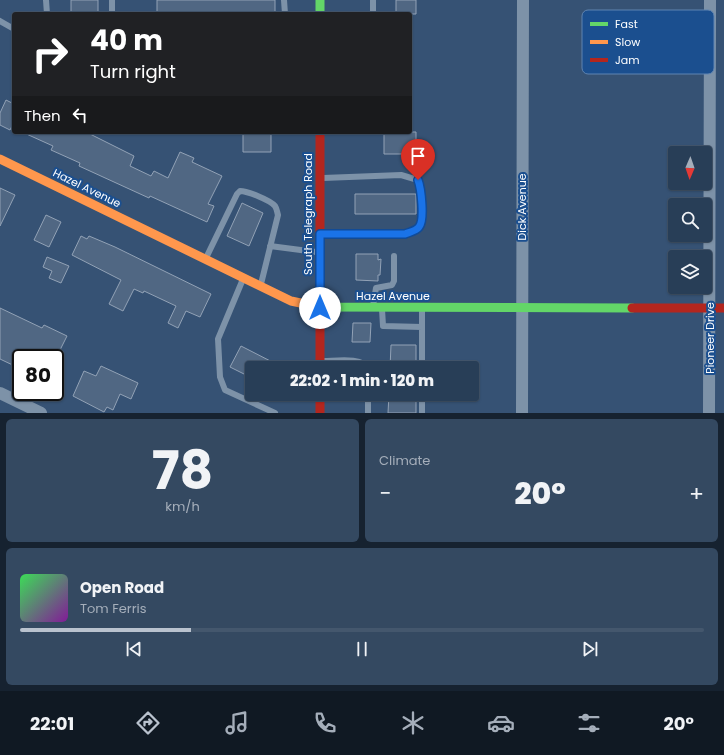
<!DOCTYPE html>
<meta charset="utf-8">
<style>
body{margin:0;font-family:Poppins,sans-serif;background:#344961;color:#f1f3f6;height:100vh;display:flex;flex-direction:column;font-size:15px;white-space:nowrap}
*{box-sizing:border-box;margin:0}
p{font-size:13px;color:#a5aeba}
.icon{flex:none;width:22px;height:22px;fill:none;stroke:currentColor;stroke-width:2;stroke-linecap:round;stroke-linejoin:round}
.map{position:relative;height:413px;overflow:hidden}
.side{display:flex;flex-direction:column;gap:6px;padding:6px;background:#162230;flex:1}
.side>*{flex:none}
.hud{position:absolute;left:12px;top:12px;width:400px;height:122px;border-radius:4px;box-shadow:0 1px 3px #0004,0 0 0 1px #44576d;background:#202124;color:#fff;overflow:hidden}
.needle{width:26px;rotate:182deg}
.tools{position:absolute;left:668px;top:146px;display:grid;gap:8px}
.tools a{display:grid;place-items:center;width:44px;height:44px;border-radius:4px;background:#283e57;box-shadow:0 1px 3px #0004,0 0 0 1px #44576d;font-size:20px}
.speed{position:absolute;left:12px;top:349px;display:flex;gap:8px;font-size:20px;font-weight:700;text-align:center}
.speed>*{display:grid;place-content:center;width:52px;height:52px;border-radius:50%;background:#283e57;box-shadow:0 1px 3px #0004,0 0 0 1px #44576d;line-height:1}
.speed .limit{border:2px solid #111;border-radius:6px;background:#fff;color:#111}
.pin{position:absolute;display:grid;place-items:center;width:34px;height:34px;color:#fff;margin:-41px -17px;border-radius:50% 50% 50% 0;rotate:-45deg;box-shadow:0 0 4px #0007}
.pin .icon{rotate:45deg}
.me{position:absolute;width:44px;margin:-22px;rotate:0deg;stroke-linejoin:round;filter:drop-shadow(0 0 3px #0008)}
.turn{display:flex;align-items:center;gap:14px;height:84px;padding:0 12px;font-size:18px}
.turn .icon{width:52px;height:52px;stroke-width:2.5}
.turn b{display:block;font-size:28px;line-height:34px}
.then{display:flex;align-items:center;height:38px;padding:0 12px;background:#0003;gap:8px;font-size:15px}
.big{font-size:30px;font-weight:800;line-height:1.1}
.side .card{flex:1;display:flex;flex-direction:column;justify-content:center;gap:6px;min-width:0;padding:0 14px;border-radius:6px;background:#344961}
.side .dial{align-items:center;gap:0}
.dial b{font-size:52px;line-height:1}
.song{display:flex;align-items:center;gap:12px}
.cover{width:48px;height:48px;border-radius:6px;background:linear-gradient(135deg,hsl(130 70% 55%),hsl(290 70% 35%))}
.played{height:4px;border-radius:2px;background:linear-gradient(90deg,#b9c2ce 25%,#44576d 25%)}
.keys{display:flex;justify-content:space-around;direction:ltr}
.heat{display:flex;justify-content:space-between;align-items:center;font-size:22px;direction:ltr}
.side .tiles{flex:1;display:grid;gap:6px;grid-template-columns:1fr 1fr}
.card:last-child{grid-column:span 2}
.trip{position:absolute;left:245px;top:361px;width:234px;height:40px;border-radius:4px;background:#283e57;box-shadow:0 1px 3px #0004,0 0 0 1px #44576d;font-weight:800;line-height:40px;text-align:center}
.tabs{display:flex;height:64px;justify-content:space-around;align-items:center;background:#101923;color:#a5aeba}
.tabs .icon{width:28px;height:28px}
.tabs .on{color:#b9c2ce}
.tabs b{font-size:18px;color:#f1f3f6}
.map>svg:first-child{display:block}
</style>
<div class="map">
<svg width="724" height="413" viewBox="0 0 724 413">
<rect width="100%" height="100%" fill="#365274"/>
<!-- building -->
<path fill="#506783" stroke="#92a2b6" d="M71,0h27v14h-27z
M157,0h118v14h-118z
M396,0h20v14h-20z
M6,100l8,4v18l-4,8 -10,-5v-12z
M22,132h64l48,24 -4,10 21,10 3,-5 14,7 12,-26 14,6 -2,4 30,14 -14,28 6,2 -7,16 -57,-26 -1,2 -70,-32 1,-3 -29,-13 2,-4z
M243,132h28v20h-28z
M384,132h32v22h-32z
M0,188l15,7 -15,31z
M355,194h61v20h-61z
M242,203l21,10 -14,33 -22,-10z
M46,215l15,7 -12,25 -15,-7z
M81,236l6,3 2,-3 26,11 96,47 -11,23 -14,-6 -8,17 -10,-5 8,-17 -32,-15 -1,2 -9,-4 -11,22 -14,-7 12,-24 -49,-25z
M356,254h22v6l3,-1 -1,16h-2v6l-22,-1z
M47,257l22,9 -8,17 -12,-5 3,-7 -9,-4z
M0,308l42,20 2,-3 23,11 -11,22h-35v11l-21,-10z
M353,323h18l-1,19h-18z
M391,345h25v23h-26z
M241,346l43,22h-32v10l-22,-11z
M101,366l37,17 -7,16 -11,-5 -7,16 -6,-3 -3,5 -31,-16 11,-25 12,5z
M389,394h27v19h-28z"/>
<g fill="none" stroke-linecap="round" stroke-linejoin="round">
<!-- lane -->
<path stroke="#7d92a8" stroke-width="6" d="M46,0l1,14
M112,0v14
M284,0l1,14
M373,14v-14
M0,21l14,8
M323,178l78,-3 17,5c3,8 7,40 1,47 -3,4 -9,5 -14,7h-81
M270,246l46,6
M206,258l31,-64 3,-3c7,0 30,9 35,15 2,3 2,6 3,9l-17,69
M243,279l-25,60 2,38 5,13 50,23
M373,306l3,-18 16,-3 2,-4v-25
M382,309l1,17 39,1
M324,361c11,0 40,-4 43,7
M422,368v-59
M368,394v19
M422,394v19"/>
<!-- street -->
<path stroke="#7d92a8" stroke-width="12" d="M0,393l41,20
M522,413l1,-413
M709,413l1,-413"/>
<!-- fast -->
<path stroke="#63d668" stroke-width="9" d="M320,0v14
M310,305l10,2 312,1"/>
<!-- slow -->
<path stroke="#ff974d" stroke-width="9" d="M0,159l291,142 19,4"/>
<!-- jam -->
<path stroke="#b3261e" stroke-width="9" d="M320,132v236
M632,308h92
M320,394v19"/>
</g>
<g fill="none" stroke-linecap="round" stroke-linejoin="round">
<defs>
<path id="route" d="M320,308v-74h85c5,-2 11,-3 14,-7 6,-7 2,-39 -1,-47"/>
</defs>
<!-- route casing -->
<use href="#route" stroke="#114b97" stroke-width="10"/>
<!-- route -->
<use href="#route" stroke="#1a73e8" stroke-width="7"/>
</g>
<g text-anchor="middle" stroke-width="4" stroke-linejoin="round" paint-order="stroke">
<!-- street labels -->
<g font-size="11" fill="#fff" stroke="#1b4f8f">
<text transform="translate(87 188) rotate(26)" y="4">Hazel Avenue</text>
<text transform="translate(522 207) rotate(-90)" y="4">Dick Avenue</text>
<text transform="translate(308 214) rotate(-90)" y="4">South Telegraph Road</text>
<text x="393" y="300">Hazel Avenue</text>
<text transform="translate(710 338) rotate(-90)" y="4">Pioneer Drive</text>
</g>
</g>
<!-- legend -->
<rect x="582" y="10" width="132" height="64" rx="6" fill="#1b4f8f" stroke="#5f84b1" stroke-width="1"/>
<rect x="590" y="22" width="18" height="4" fill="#63d668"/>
<rect x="590" y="40" width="18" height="4" fill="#ff974d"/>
<rect x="590" y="58" width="18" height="4" fill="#b3261e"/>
<g font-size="11" fill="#fff">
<text x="615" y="28">Fast</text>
<text x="615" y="46">Slow</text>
<text x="615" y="64">Jam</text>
</g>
</svg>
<div class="tools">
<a><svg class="needle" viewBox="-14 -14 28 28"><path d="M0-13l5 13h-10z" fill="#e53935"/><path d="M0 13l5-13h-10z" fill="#a5aeba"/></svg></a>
<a><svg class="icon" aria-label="search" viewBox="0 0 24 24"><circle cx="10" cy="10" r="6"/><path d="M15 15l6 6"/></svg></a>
<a><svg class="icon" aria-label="layers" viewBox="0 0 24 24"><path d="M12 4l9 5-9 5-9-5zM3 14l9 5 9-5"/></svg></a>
</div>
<div class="speed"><div class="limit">80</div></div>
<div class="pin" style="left:418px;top:180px;background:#d93025"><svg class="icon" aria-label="arrive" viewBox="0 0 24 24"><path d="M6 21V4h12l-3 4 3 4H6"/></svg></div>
<svg class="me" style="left:320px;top:308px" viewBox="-20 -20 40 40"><circle r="19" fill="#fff"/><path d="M0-13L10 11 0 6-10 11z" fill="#1a73e8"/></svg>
<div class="trip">22:02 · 1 min · 120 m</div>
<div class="hud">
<div class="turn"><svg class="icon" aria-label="right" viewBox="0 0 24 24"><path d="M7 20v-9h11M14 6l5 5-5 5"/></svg><div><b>40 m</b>Turn right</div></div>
<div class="then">Then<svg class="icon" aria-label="left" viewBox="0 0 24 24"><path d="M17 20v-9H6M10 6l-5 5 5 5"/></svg></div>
</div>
</div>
<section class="side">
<div class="tiles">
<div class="card dial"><b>78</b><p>km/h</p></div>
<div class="card"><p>Climate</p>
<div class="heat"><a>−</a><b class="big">20°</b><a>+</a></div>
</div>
<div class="card">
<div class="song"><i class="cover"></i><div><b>Open Road</b><p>Tom Ferris</p></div></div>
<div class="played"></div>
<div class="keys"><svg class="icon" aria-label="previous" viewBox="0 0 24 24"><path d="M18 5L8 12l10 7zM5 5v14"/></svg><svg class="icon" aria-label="pause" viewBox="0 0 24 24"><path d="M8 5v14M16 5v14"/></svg><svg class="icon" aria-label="next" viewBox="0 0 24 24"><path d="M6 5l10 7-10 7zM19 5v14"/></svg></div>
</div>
</div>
</section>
<nav class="tabs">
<b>22:01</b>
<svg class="icon on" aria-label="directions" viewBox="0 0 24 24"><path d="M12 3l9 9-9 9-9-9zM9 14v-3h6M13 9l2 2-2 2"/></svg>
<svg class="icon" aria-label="music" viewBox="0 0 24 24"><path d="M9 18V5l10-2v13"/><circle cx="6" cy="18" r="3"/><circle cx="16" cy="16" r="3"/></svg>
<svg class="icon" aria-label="phone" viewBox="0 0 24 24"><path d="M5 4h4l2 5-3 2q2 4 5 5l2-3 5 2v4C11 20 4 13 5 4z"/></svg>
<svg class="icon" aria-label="climate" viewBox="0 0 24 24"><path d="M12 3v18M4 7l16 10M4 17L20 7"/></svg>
<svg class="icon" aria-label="car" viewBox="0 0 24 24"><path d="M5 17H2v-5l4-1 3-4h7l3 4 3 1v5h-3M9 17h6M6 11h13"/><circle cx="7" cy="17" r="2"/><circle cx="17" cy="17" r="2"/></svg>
<svg class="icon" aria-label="filters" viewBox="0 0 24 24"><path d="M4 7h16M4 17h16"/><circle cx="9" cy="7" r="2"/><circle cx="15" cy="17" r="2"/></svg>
<b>20°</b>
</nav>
